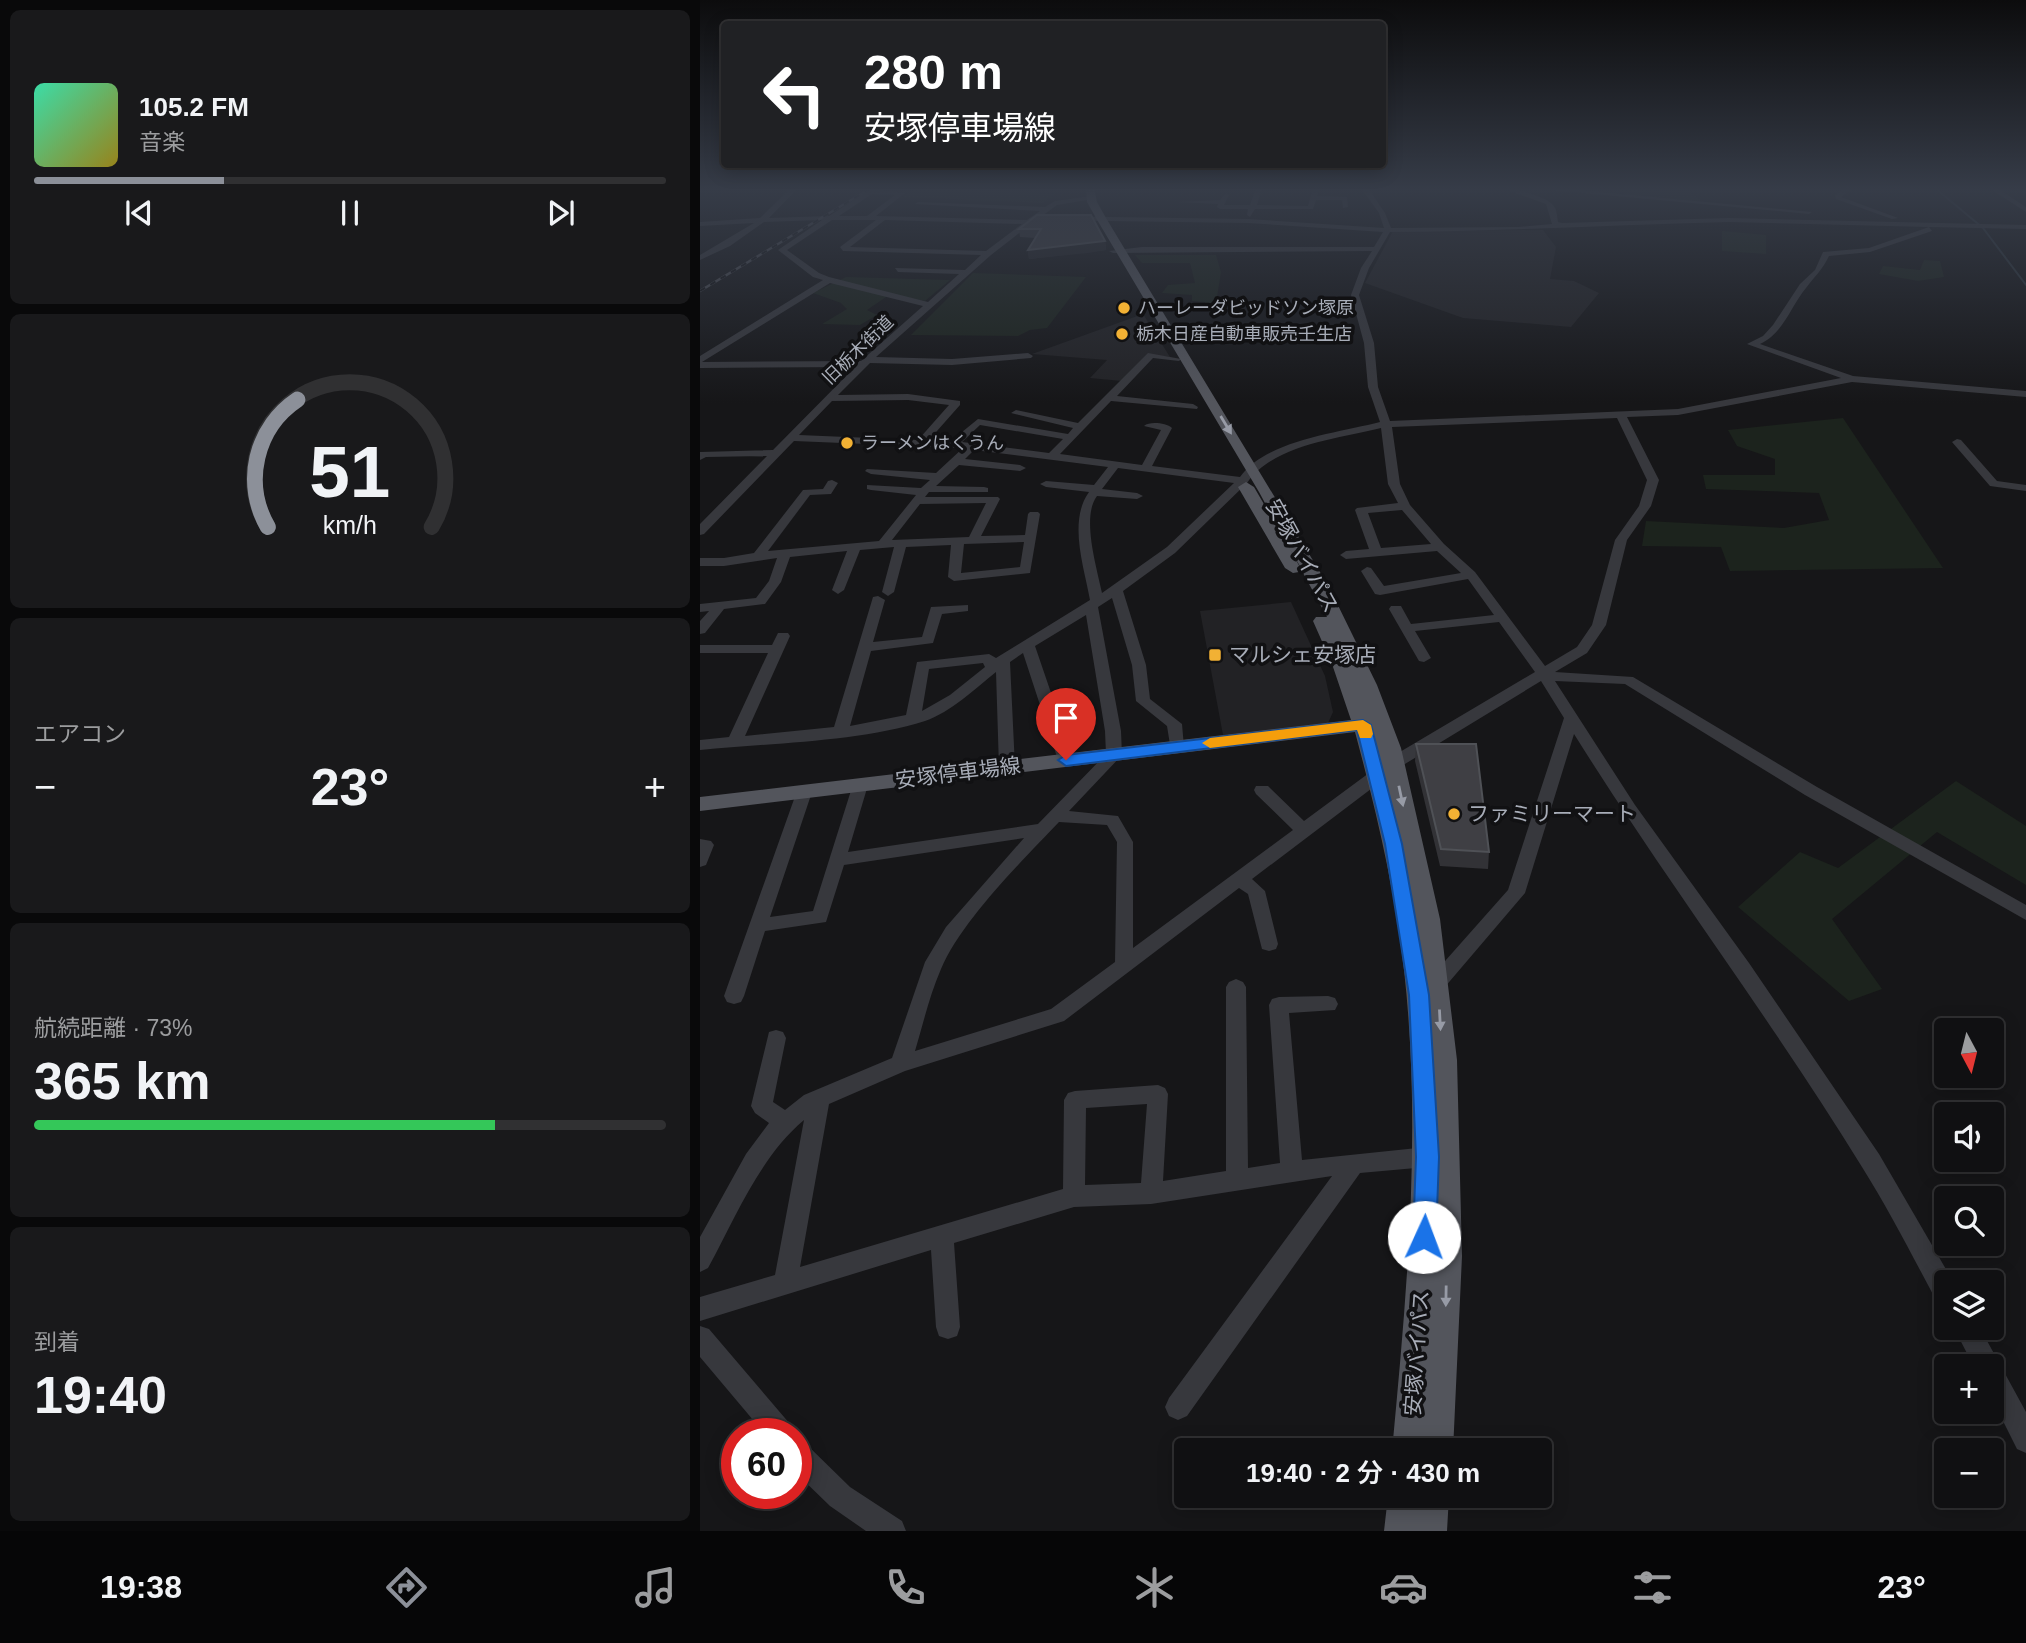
<!DOCTYPE html>
<html lang="ja">
<meta charset="utf-8">
<style>
body{margin:0;font-family:Arial,"Noto Sans JP",sans-serif;background:#19191b;color:#f1f3f6;height:100vh;display:flex;flex-direction:column;font-size:26px;white-space:nowrap}
*{box-sizing:border-box;margin:0}
p{font-size:23px;color:#9c9d9f}
.icon{flex:none;width:38px;height:38px;fill:none;stroke:currentColor;stroke-width:2;stroke-linecap:round;stroke-linejoin:round}
.map{position:relative;flex:1;overflow:hidden}
.details{display:flex;flex-direction:column;gap:10px;padding:10px;background:#09090a;width:700px}
.details>*{flex:none}
.banner{position:absolute;left:21px;top:21px;width:665px;height:147px;border-radius:7px;box-shadow:0 4px 18px #0003,0 0 0 2px #303032;background:#202124;color:#fff;overflow:hidden}
.needle{width:46px;rotate:173deg}
.buttons{position:absolute;left:1234px;top:1018px;display:grid;gap:14px}
.buttons a{display:grid;place-items:center;width:70px;height:70px;border-radius:7px;background:#101012;box-shadow:0 4px 18px #0003,0 0 0 2px #303032;font-size:35px}
.speed{position:absolute;left:21px;top:1418px;display:flex;gap:14px;font-size:35px;font-weight:700;text-align:center}
.speed>*{display:grid;place-content:center;width:91px;height:91px;border-radius:50%;background:#101012;box-shadow:0 4px 18px #0003,0 0 0 2px #303032;line-height:1}
.speed .limit{border:10px solid #d22;background:#fff;color:#111}
.pin{position:absolute;display:grid;place-items:center;width:60px;height:60px;color:#fff;margin:-72px -30px;border-radius:50% 50% 50% 0;rotate:-45deg;box-shadow:0 0 7px #0007}
.pin .icon{rotate:45deg}
.me{position:absolute;width:77px;margin:-38px;rotate:2deg;stroke-linejoin:round;filter:drop-shadow(0 0 5px #0008)}
.turn{display:flex;align-items:center;gap:24px;height:147px;padding:0 28px;font-size:32px}
.turn .icon{width:91px;height:91px;stroke-width:2.5}
.turn b{display:block;font-size:49px;line-height:60px}
.big{font-size:52px;font-weight:600;line-height:1.1}
.details .widget{flex:1;display:flex;flex-direction:column;justify-content:center;gap:10px;min-width:0;padding:0 24px;border-radius:10px;background:#19191b}
.details .dial{align-items:center;gap:0}
.dial svg{height:182px;overflow:visible;fill:none;stroke:#303032;stroke-width:7;stroke-linecap:round;text-anchor:middle}
.dial text{fill:#f1f3f6;stroke:none}
.song{display:flex;align-items:center;gap:21px}
.cover{width:84px;height:84px;border-radius:10px;background:linear-gradient(135deg,hsl(160 70% 55%),hsl(50 70% 35%))}
.played{height:7px;border-radius:4px;background:linear-gradient(90deg,#8c9099 30%,#303032 30%)}
.keys{display:flex;justify-content:space-around;direction:ltr}
.heat{display:flex;justify-content:space-between;align-items:center;font-size:38px;direction:ltr}
.charge{height:10px;border-radius:5px;background:linear-gradient(90deg,#34c759 73%,#303032 0)}
.trip{position:absolute;left:474px;top:1438px;width:378px;height:70px;border-radius:7px;background:#101012;box-shadow:0 4px 18px #0003,0 0 0 2px #303032;font-weight:600;line-height:70px;text-align:center}
.dock{display:flex;height:112px;justify-content:space-around;align-items:center;background:#060607;color:#9c9d9f}
.dock .icon{width:49px;height:49px}
.dock .active{color:#8c9099}
.dock b{font-size:32px;color:#f1f3f6}
main{display:flex;flex:1;min-height:0}
.map>svg:first-child{display:block}
</style>
<main>
<section class="details">
<div class="widget">
<div class="song"><i class="cover"></i><div><b>105.2 FM</b><p>音楽</p></div></div>
<div class="played"></div>
<div class="keys"><svg class="icon" aria-label="previous" viewBox="0 0 24 24"><path d="M18 5L8 12l10 7zM5 5v14"/></svg><svg class="icon" aria-label="pause" viewBox="0 0 24 24"><path d="M8 5v14M16 5v14"/></svg><svg class="icon" aria-label="next" viewBox="0 0 24 24"><path d="M6 5l10 7-10 7zM19 5v14"/></svg></div>
</div>
<div class="widget dial"><svg viewBox="0 0 100 80">
<path d="M14 69A42 42 0 1 1 86 69"/>
<path d="M14 69A42 42 0 0 1 27 13" stroke="#8c9099"/>
<text x="50" y="56" font-size="32" font-weight="700">51</text>
<text x="50" y="72" font-size="11">km/h</text>
</svg></div>
<div class="widget"><p>エアコン</p>
<div class="heat"><a>−</a><b class="big">23°</b><a>+</a></div>
</div>
<div class="widget"><p>航続距離 · 73%</p><b class="big">365 km</b><div class="charge"></div></div>
<div class="widget"><p>到着</p><b class="big">19:40</b></div>
</section>
<div class="map">
<svg width="1326" height="1531" viewBox="0 0 1326 1531">
<rect width="100%" height="100%" fill="#161618"/>
<!-- built -->
<path fill="#222225" d="M843,230l13,17 -6,32 24,2 25,12 -28,34 -108,-9 -98,-35 28,-52z
M443,314l27,43 -19,-2 -29,26 -32,-3 17,-18 -75,-6z
M591,602l34,74 8,36 -5,11 -105,12 -23,-124z"/>
<!-- green -->
<path fill="#1c231d" d="M217,188h8l129,6 -11,9 -140,-6z
M920,190l69,1 13,10 -76,-4z
M1022,231l44,4v19l-44,-3z
M435,255h81l5,17 -6,38 -11,1 1,-9 -13,-1v-6l-30,-2 6,-8 27,-2 -5,-20h-48z
M1224,260l16,1 4,16 -26,4 -39,-7 4,-8 37,4z
M273,273l113,4 -39,51 -17,2 -12,6 -107,-1z
M146,277l104,3 -25,21 -36,-6 -22,15 10,5 -17,10 -38,-1 25,-15 -6,-6 -28,-10z
M1143,418l100,150 -213,3 -9,-24 -79,-1 4,-25 138,7 45,-8 -10,-27 -113,-4 -3,-14h72v-16l-38,-13 -9,-16z
M1256,781l70,45v59l-89,-53 -105,87 50,70 -33,12 -111,-94 62,-55 38,16z"/>
<g fill="none" stroke-linecap="round" stroke-linejoin="round">
<!-- stream -->
<path stroke="#2c353c" stroke-width="2" d="M1235,188l48,40 43,57"/>
<!-- minor -->
<path fill="#37383d" fill-rule="evenodd" d="M91,188h7l-29,30 60,-2 43,-28h8l-2,2 27,3 -29,23 151,4 13,-9 -125,-7 3,-2 127,5 10,-6 36,-5 2,3 -36,6 -15,11 206,3 136,9 -5,-15 -18,-25h7l17,25 6,15 127,-1 34,-3 -6,-20 -44,-16c11,0 44,8 51,17 4,4 4,11 5,17l4,1 167,-5 297,7v4l-97,-2 3,4 -62,21 -41,4c-6,13 -14,20 -23,32 -15,18 -23,46 -46,56l93,32 173,15v6l-174,-15 -174,33 -51,2 32,63 -8,26 -24,34 -21,85 -19,28 -32,19 78,5 184,110 209,118v15l-221,-125 -180,-111 -70,-3 80,124 114,158 130,191 75,129h-8v22l-9,-3c-24,-45 -48,-92 -75,-135 -91,-148 -196,-286 -288,-433l-49,159 -81,95 -7,3 -7,-3 -3,-5 3,-5 78,-88 56,-172 -23,-37 -141,86 -148,112 13,12 13,53 -2,5 -7,2 -7,-2 -14,-55 -9,-6 -175,133 -159,50 -76,33 -29,163 263,-78 1,-89 4,-7 7,-2 83,-6 7,3 3,6 -5,87 63,-10v-184l3,-5 7,-3 7,3 3,5 2,181 32,-5 -11,-158 3,-6 7,-2 49,-1 7,2 3,6 -3,6 -46,3 13,147 125,-13 8,3 3,7 -3,7 -8,3 -67,6 -173,243 -9,4 -9,-4 -4,-9 4,-9 163,-222 -181,28 -77,3 -120,36 6,84 -3,9 -9,3 -9,-3 -3,-9 -5,-77 -231,71v-24l75,-22 29,-155c-45,38 -68,97 -96,148l-8,4v-35l46,-83 23,-31 -14,-10 -4,-7 18,-74 7,-2 7,2 3,6 -13,64 12,8 19,-15 88,-37 33,-96 21,-35 78,-89 -180,27 -18,57 -61,9 -21,65 -3,6 -7,2 -7,-2 -3,-6 74,-208h12l2,4 -42,125 43,-6 41,-130h12l2,4 -20,67 190,-28 68,-70 -1,-23 -19,-116 -51,31 39,114 -2,4h-12l-2,-4 -35,-107 -13,9 5,105 -2,4h-12l-2,-4 -3,-95c-21,17 -45,40 -71,49 -66,21 -155,22 -225,29v-10l29,-3 39,-84h-68v-8h72l6,-12h10l2,3 -45,100 89,-9 39,-130 5,-1 7,4 -12,42 49,-5 9,-30 37,-2v6l-26,3 -9,29 -62,8 -21,75 56,-11 11,-53 72,-8 7,4 94,-58c-6,-33 -22,-79 -1,-108l-43,-5 -6,-3 6,-3 48,4 14,-18 -134,-17 -9,9 55,6 6,3 -6,3 -61,-6 -23,21 48,1 4,1v4h-59l-4,5h73l2,2 -19,37 44,-1 3,-21 2,-2h8l2,2 -10,59 -76,8 -6,-4 3,-32 -45,2 -12,45 -6,4 -6,-4 12,-45 -34,3 -16,40 -6,4 -6,-4 15,-39 -57,6 -9,25 -16,22 -41,5 -19,24 -5,1v-13l9,-10 -9,1v-8l56,-6 13,-17 8,-23 -53,8h-24v-8h24l30,-5 49,-63 20,-1 5,-8 4,-1 6,3 -7,11 -21,1 -42,56 111,-10 37,-46 -45,-5 -4,-1v-4l54,3 9,-8 -59,-6 -6,-3 2,-2 69,4 27,-25 -169,-7 -90,93 -4,1v-11l67,-68 -61,1 -6,3v-8l73,-2 82,-83 -155,1v-12l123,-76 -10,-3 -35,-27 44,-30 -58,2 -34,24 -30,14v-5l54,-32 -54,3v-4l60,-4zM172,194l23,1 -28,21h-28zM132,220h44l-36,27 3,4 138,4 -16,15 -70,-2 3,4 61,2 -31,28 -99,-25 -10,-4 -32,-23zM185,220l137,4 -36,27 -136,-4zM336,220l212,3 135,9 -9,15h-232l-33,4 4,2 259,-2 -11,17 -10,27 13,48 4,44 12,35c-42,11 -114,18 -140,55l-88,-11 20,-38c-6,-5 -22,-7 -28,-2l17,4 -19,35 -82,-11 51,-53 86,8 1,-2 -5,-3 -76,-8 36,-38 26,3 2,-2 -33,-6 -70,70 -62,-13 -5,3 62,15 -5,6 -90,-15 -27,22 -22,-1 31,-35v-4l-52,-7 -70,1 32,-32 82,2 79,-7 2,-2 -5,-3 -76,6 -76,-2 115,-102zM1029,222l200,5 -60,21 -46,4 -8,18 -15,14 -27,41 -10,11 -16,8 94,34 -163,31 -288,12 -12,-34 -4,-44 -15,-48 10,-27 21,-36c113,-1 226,-7 339,-10zM130,283l93,23 -62,55 -159,1zM208,400l41,5 -31,35 -119,-5 33,-34zM917,418l30,62 -8,26 -24,34 -23,85 -15,22 -32,19 -70,-94 -31,-28 -34,-39 -10,-21 -8,-57zM280,425l83,14 -14,14 -87,-11zM681,428l7,56 10,19 -41,5 -2,2 14,39 -23,2 -6,4 6,4 91,-8 24,22 -77,13 -13,-18 -4,-1 -6,4 14,23 5,1 88,-16 26,36 -83,9 -10,-18h-10l-2,3 30,52 5,1 7,-4 -16,-27 84,-9 36,50 -147,87 -84,62 -36,-35h-12l-2,4 2,4 37,36 -160,118v-106l-15,-26 -49,-5 53,-56 -1,-24 -23,-124 14,-9 20,67 4,36 31,25 4,25h10l3,-4 -2,-23 -32,-25 -4,-34 -23,-74 52,-38 72,-70c27,-39 91,-44 134,-55zM418,468l116,15 -67,64 -65,46c-5,-25 -21,-76 -5,-97l40,3 6,-3 -6,-3 -35,-4zM286,503l-17,34 -77,3 28,-36zM702,510l29,34 -50,4 -13,-35zM324,542l-4,25 -59,6 3,-29zM283,663l2,4 -35,28 -28,16 7,-42zM359,822l48,3 10,17 -2,120 -64,47 -136,42c8,-27 15,-57 26,-82 21,-49 81,-108 118,-147zM447,1104l-6,79 -56,2 1,-77z
M556,188h6l-5,17 51,1 5,-18h6l-2,8 30,1 1,10 -5,1 -1,-8h-26l-3,9h-58l-5,8 -3,-2 1,-6h-28l-3,-2 1,-3 -41,-2 43,-2 6,-7 3,2 -5,10h26z
M829,188h29l254,24 -3,2z
M1146,188h8l-13,9 57,21 -6,1 -56,-20 -1,-4z
M1289,188h8l29,19v5z
M1257,439l4,1 36,41 29,4v6l-36,-5 -38,-44z
M0,839l11,2 3,4 -8,20 -6,2z
M0,1326l9,3 81,95 4,9h-30l-64,-76z
M1254,1328h26l46,84v41l-9,-4 -25,-50v-32h-18z
M96,1439l9,4 45,44 52,34 4,10h-40l-36,-25 -34,-33z"/>
<!-- major -->
<path fill="#53555c" fill-rule="evenodd" d="M386,188h8l3,14 9,16 223,369 48,98 24,63 39,171 17,141 5,196 -9,195h-61c15,-160 30,-321 12,-481 -9,-80 -28,-160 -49,-238l-655,79v-14l651,-77 -19,-56 -19,-43 3,-4h11l-68,-125 -163,-274 -9,-16z
M546,482l8,5 47,81 -2,4 -6,1 -8,-5 -47,-81z
M688,1496h61l-2,35h-63z"/>
<defs>
<path id="rail" d="M0,291l171,-103"/>
</defs>
<!-- rail casing -->
<use href="#rail" stroke="#4a4c52" stroke-width="2.5"/>
<!-- rail -->
<use href="#rail" stroke="#111113" stroke-width="2" stroke-dasharray="6" stroke-linecap="butt"/>
</g>
<!-- wall -->
<path fill="#323236" d="M337,215l68,26 1,9 -77,9 -1,-9 8,-12 -16,-1 -1,-8z
M716,744l73,108 -1,17 -48,-3 -25,-105z"/>
<!-- shaded-wall -->
<path fill="#212124" d="M405,241l1,9 -18,3 -59,6 -1,-9z"/>
<!-- building -->
<path fill="#3f3f44" stroke="#4f5156" stroke-width="2" d="M337,215h54l14,26 -77,9 13,-21h-22z
M716,744h60l13,108 -48,-3z"/>
<!-- one-way arrows -->
<defs><path id="oneway-solid" d="M-6-.8H1V-3.2L6.5 0L1 3.2V.8H-6Z" transform="scale(1.75)"/></defs>
<g fill="#979ba6">
<use href="#oneway-solid" transform="translate(526 425) rotate(59)"/>
<use href="#oneway-solid" transform="translate(701 796) rotate(78)"/>
<use href="#oneway-solid" transform="translate(740 1020) rotate(87)"/>
<use href="#oneway-solid" transform="translate(746 1296) rotate(91)"/>
</g>
<!-- sky -->
<linearGradient id="sky" x2="0" y2="1"><stop stop-color="#0c0c0d"/><stop offset="0.47" stop-color="#363c48"/><stop offset="1" stop-color="#363c48" stop-opacity="0"/></linearGradient>
<rect width="1326" height="403" fill="url(#sky)"/>
<!-- route -->
<path fill="#1a73e8" stroke="#114b97" stroke-width="2" d="M663,720l8,5 31,119 27,151 10,162 -3,80 -3,8 -9,4 -8,-4 -3,-8 3,-80 -7,-162 -24,-151 -28,-114 -291,36 -8,-6 8,-5z"/>
<!-- slow -->
<path fill="#f59e0b" d="M663,720l8,5 2,9 -2,4h-11l-3,-8 -147,18 -8,-5 8,-5z"/>
<!-- markers -->
<g fill="#f2b134" stroke="#111113" stroke-width="2.5">
<circle cx="424" cy="308" r="7"/>
<circle cx="422" cy="334" r="7"/>
<circle cx="147" cy="443" r="7"/>
<rect x="508" y="648" width="14" height="14" rx="3.5"/>
<circle cx="754" cy="814" r="7"/>
</g>
<g text-anchor="middle" stroke-width="7" stroke-linejoin="round" paint-order="stroke">
<!-- far-poi labels -->
<g font-size="18" fill="#a8adb8" stroke="#111113" text-anchor="start">
<text x="438" y="314">ハーレーダビッドソン塚原</text>
<text x="436" y="340">栃木日産自動車販売壬生店</text>
<text x="161" y="449">ラーメンはくうん</text>
</g>
<!-- far-street labels -->
<g font-size="18" fill="#a8adb8" stroke="#111113">
<text transform="translate(158 350) rotate(-44)" y="6">旧栃木街道</text>
</g>
<!-- street labels -->
<g font-size="21" fill="#a8adb8" stroke="#111113">
<text transform="translate(602 556) rotate(61)" y="7">安塚バイパス</text>
<text transform="translate(258 773) rotate(-7)" y="7">安塚停車場線</text>
<text transform="translate(717 1353) rotate(-86)" y="7">安塚バイパス</text>
</g>
<!-- poi labels -->
<g font-size="21" fill="#a8adb8" stroke="#111113" text-anchor="start">
<text x="529" y="662">マルシェ安塚店</text>
<text x="768" y="821">ファミリーマート</text>
</g>
</g>
</svg>
<div class="buttons">
<a><svg class="needle" viewBox="-14 -14 28 28"><path d="M0-13l5 13h-10z" fill="#e53935"/><path d="M0 13l5-13h-10z" fill="#9c9d9f"/></svg></a>
<a><svg class="icon" aria-label="sound" viewBox="0 0 24 24"><path d="M4 9h4l5-4v14l-5-4H4zM17 9q2 3 0 6"/></svg></a>
<a><svg class="icon" aria-label="search" viewBox="0 0 24 24"><circle cx="10" cy="10" r="6"/><path d="M15 15l6 6"/></svg></a>
<a><svg class="icon" aria-label="layers" viewBox="0 0 24 24"><path d="M12 4l9 5-9 5-9-5zM3 14l9 5 9-5"/></svg></a>
<a>+</a>
<a>−</a>
</div>
<div class="speed"><div class="limit">60</div></div>
<div class="pin" style="left:366px;top:760px;background:#d93025"><svg class="icon" aria-label="arrive" viewBox="0 0 24 24"><path d="M6 21V4h12l-3 4 3 4H6"/></svg></div>
<svg class="me" style="left:724px;top:1237px" viewBox="-20 -20 40 40"><circle r="19" fill="#fff"/><path d="M0-13L10 11 0 6-10 11z" fill="#1a73e8"/></svg>
<div class="trip">19:40 · 2 分 · 430 m</div>
<div class="banner">
<div class="turn"><svg class="icon" aria-label="left" viewBox="0 0 24 24"><path d="M17 20v-9H6M10 6l-5 5 5 5"/></svg><div><b>280 m</b>安塚停車場線</div></div>
</div>
</div>
</main>
<nav class="dock">
<b>19:38</b>
<svg class="icon active" aria-label="directions" viewBox="0 0 24 24"><path d="M12 3l9 9-9 9-9-9zM9 14v-3h6M13 9l2 2-2 2"/></svg>
<svg class="icon" aria-label="music" viewBox="0 0 24 24"><path d="M9 18V5l10-2v13"/><circle cx="6" cy="18" r="3"/><circle cx="16" cy="16" r="3"/></svg>
<svg class="icon" aria-label="phone" viewBox="0 0 24 24"><path d="M5 4h4l2 5-3 2q2 4 5 5l2-3 5 2v4C11 20 4 13 5 4z"/></svg>
<svg class="icon" aria-label="climate" viewBox="0 0 24 24"><path d="M12 3v18M4 7l16 10M4 17L20 7"/></svg>
<svg class="icon" aria-label="car" viewBox="0 0 24 24"><path d="M5 17H2v-5l4-1 3-4h7l3 4 3 1v5h-3M9 17h6M6 11h13"/><circle cx="7" cy="17" r="2"/><circle cx="17" cy="17" r="2"/></svg>
<svg class="icon" aria-label="filters" viewBox="0 0 24 24"><path d="M4 7h16M4 17h16"/><circle cx="9" cy="7" r="2"/><circle cx="15" cy="17" r="2"/></svg>
<b>23°</b>
</nav>
